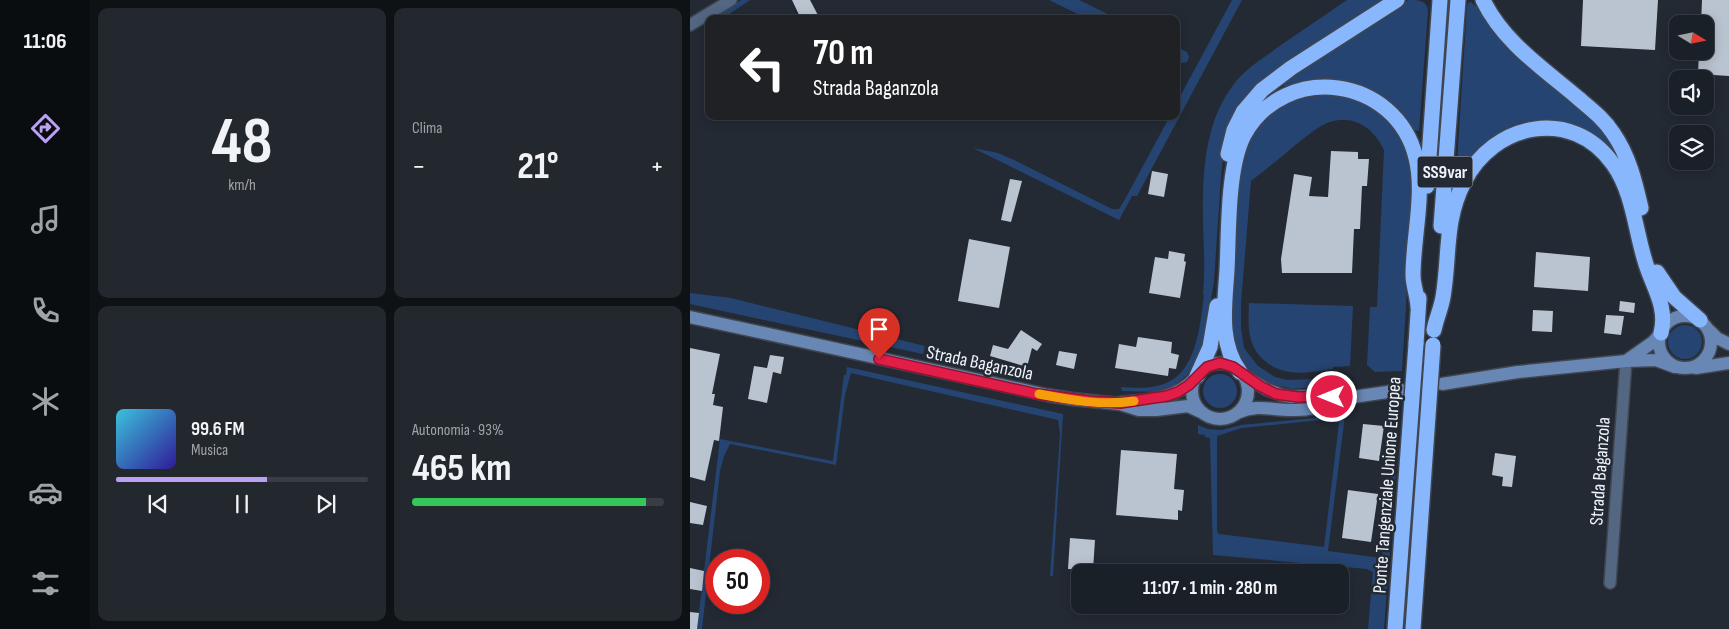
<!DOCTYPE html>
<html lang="it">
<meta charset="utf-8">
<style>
body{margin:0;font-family:"Sofia Sans Condensed",sans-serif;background:#23282f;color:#f1f3f6;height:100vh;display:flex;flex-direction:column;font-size:19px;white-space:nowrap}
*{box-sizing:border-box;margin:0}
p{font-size:16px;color:#9fa3a7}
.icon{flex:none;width:28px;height:28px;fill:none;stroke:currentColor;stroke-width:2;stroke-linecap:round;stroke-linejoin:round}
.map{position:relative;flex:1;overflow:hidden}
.side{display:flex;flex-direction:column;gap:8px;padding:8px;background:#0e1215;width:600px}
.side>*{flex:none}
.banner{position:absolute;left:15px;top:15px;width:475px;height:105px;border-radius:10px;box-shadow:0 2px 12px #0003,0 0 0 1px #383e44;background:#202124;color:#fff;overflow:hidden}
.needle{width:32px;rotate:100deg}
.tools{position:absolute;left:979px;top:15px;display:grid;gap:10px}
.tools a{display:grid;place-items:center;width:45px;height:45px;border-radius:10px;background:#1a2027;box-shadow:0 2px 12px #0003,0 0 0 1px #383e44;font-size:25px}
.speed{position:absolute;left:15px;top:549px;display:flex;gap:10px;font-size:25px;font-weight:700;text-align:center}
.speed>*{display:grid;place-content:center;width:65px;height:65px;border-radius:50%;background:#1a2027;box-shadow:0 2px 12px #0003,0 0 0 1px #383e44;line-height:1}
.speed .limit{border:8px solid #d22;background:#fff;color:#111}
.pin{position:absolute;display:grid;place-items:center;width:42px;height:42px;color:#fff;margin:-51px -21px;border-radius:50% 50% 50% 0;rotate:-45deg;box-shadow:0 0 5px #0007}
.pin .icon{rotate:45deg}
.me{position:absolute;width:55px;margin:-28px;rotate:270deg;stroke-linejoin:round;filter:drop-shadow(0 0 4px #0008)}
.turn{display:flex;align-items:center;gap:18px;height:105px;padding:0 25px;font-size:22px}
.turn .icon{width:65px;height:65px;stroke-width:2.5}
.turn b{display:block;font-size:35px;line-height:42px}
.big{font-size:38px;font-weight:700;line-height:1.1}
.side .card{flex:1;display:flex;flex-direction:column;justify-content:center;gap:8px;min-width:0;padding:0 18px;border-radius:10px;background:#23282f}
.side .dial{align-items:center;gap:0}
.dial b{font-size:65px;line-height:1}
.song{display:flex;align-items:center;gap:15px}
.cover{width:60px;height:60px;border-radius:8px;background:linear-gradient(135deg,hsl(190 70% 55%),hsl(250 70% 35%))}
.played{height:5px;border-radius:2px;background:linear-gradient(90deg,#bca0f2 60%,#383e44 60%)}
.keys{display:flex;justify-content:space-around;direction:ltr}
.heat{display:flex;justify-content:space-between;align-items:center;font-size:28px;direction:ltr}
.charge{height:8px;border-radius:4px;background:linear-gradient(90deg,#34c759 93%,#383e44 0)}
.side .tiles{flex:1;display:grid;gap:8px;grid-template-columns:repeat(2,1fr)}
.trip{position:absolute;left:381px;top:564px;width:278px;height:50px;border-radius:10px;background:#1a2027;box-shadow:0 2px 12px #0003,0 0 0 1px #383e44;font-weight:700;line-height:50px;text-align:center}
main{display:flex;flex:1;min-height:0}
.menu{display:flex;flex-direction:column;width:90px;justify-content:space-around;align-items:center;background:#0a0d10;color:#9fa3a7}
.menu .icon{width:35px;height:35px}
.menu .active{color:#bca0f2}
.menu b{font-size:22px;color:#f1f3f6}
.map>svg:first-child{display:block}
</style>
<main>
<nav class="menu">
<b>11:06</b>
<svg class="icon active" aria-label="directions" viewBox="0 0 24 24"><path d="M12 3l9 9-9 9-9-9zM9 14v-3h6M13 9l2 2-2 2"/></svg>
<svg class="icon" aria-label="music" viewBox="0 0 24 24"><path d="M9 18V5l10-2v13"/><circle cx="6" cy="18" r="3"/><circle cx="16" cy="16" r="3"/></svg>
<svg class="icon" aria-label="phone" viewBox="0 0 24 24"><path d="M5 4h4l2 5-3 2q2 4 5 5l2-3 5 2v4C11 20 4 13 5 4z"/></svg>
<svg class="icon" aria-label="climate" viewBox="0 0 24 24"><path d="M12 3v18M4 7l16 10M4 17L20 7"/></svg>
<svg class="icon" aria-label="car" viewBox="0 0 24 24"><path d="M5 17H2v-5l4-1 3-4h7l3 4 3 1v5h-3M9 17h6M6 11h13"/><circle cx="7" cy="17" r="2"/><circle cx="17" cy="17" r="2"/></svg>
<svg class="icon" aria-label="filters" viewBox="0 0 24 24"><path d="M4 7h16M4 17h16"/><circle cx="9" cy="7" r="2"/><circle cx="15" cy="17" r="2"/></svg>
</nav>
<section class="side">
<div class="tiles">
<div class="card dial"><b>48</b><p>km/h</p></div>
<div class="card"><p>Clima</p>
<div class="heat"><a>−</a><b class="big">21°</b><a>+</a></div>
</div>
<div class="card">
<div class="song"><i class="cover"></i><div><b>99.6 FM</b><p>Musica</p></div></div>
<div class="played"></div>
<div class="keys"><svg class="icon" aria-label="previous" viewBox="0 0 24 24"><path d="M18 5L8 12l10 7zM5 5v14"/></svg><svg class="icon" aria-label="pause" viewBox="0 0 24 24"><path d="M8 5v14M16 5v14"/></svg><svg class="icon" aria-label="next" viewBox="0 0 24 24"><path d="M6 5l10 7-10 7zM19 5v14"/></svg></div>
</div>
<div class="card"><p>Autonomia · 93%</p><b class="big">465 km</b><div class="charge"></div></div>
</div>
</section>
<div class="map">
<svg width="1039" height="629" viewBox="0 0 1039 629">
<rect width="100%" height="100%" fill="#232a34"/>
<!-- green -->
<path fill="#264471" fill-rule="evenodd" d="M51,0h9l-28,19h-11z
M359,0h30l39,19h-30z
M542,0h10l-105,196h-5l-13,24 -146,-72 25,5 16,7 98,49h7l5,-8 46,-85h6v-12z
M657,0h40l-112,72 -51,76 -3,29 -7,104 -8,51 -4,16 -15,27 -16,13 -15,4 -34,-1 -1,-4c13,1 30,2 43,-3 33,-12 36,-59 40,-89h-1c3,-33 -1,-66 0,-99 1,-39 6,-80 31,-112 12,-16 31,-27 47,-39 22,-15 44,-30 66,-45z
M718,0c10,0 19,0 20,11l-9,120 -5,-1 -16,-19 -13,-12 -30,-15 -16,-3 -55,6 -1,-4 1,-3z
M781,2l7,6 15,21 110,100 12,21c-11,-4 -20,-16 -32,-21 -50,-24 -93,0 -123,41l-3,1 1,-25 9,-140 1,-3z
M486,47l11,5 2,5 -2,5 -5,1 -6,-2z
M638,92l36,8 34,29 16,44 -12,198 -27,1 -8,-7 3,-58h7l7,-157c-12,-26 -37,-39 -63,-24 -10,6 -19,14 -28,21 -14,12 -28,23 -42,34l-10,122v25l3,20 14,18 17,11 13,3 47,-2v7l-43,4 -24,-6 -12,-7 -13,-12 -11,-23 -1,-66 10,-120 22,-38 25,-17z
M0,293l41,5 194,48 -2,8 -233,-50z
M559,303l104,3 -3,60 -17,1v2c-14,2 -29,5 -43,3 -9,-1 -18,-5 -25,-11 -18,-15 -17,-36 -16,-58z
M978 342a17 17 0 1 1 34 0a17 17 0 1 1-34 0Z
M157,367l216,47 -10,162h-3l10,-142 -2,-14 -207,-47 -6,22 -9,70 -106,-21 -6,12 -4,15 -18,158h-5l23,-190 113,22 11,-86h2z
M513 391a17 17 0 1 1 34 0a17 17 0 1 1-34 0Z
M655,415l-17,136 54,7 10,-87 4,1 -12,157h-16l5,-57 -6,-3 -154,-14 -3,-117 -5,-1v-2l-7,-1v-9l10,4 13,1 20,-5zM631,420h10l8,3 -15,124 -105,-13 -2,-3v-95l25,-8z"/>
<!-- building -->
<path fill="#bac3d0" d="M102,0h18l10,19h-19z
M893,0h75l-3,50 -74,-4z
M1012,0h27v76l-31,-2 1,-23h6v-27h-4z
M641,151l27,1v7h11l-2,27h-5l-2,43h-6l-2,44h-70l-1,-14 13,-85 18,3 -3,19 19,1z
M462,171l16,3 -4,23 -16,-3z
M320,179l12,2 -11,41 -10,-2z
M279,239l41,8 -11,61 -41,-7z
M479,251l16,3 -1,7 2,1 -6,36 -31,-5 6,-36 13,2z
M846,252l54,5 -2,34 -54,-4z
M930,301l15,2 -1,10 -15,-2z
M843,310l20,1 -1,21 -20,-1z
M916,315l18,1 -3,19 -17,-2z
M331,330l21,14 -5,7 -5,-3 -5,19 -37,-11 3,-11 15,4z
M448,337l34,5 -1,11 8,2 -3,14 -7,-1 -1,8 -53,-8 4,-24 17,3z
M0,348l30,6 -8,40h3l-2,11 10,2 -4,34 -5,-1 -9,41 -15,-4z
M369,351l18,3 -3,15 -18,-4z
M80,355l14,2 -3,17 -8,-2 -6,31 -19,-4 6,-33 13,2z
M673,424l21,2 -5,35 -20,-3z
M431,450l56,4 -3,35 10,1 -2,21 -4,-1v10l-62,-5z
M805,453l21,3 -4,31 -10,-1 1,-9 -11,-2z
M658,490l30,4 -7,48 -29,-4z
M0,502l17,4 -4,19 -13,-2z
M380,538l25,2 -2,30 -25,-1z
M0,568l14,3 -2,20 -12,-2z
M0,612l9,1 -2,16h-7z"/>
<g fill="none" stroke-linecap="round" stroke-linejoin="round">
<defs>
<path id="street" d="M0,25l41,-25
M920,583l16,-222"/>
<path id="secondary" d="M969 342a26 26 0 1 1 52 0a26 26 0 1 1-52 0Z
M0,317l357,78 25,4 48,5 19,6h17l32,-4 15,7
M1019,330l8,8 12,6
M936,361l27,-19 8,-9
M502 391a28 28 0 1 1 56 0a28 28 0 1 1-56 0Z
M1006,368l33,-5
M552,374l24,15 16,6 10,2 29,-2 25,3 55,-8
M752,384l76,-12 108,-11 30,-1 19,7
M429,403c27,-3 57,-3 76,-25
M547,413c22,-10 36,-2 58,-3 20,0 31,-6 49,-12"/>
<path id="highway" d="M793,0c20,42 61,69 95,98 13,11 26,21 35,35 16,23 22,49 28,75
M538,154l6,-24 9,-18 19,-22 29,-22 106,-68
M737,186l13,-186
M751,226l17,-226
M967,272l17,25 26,23
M744,330c2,-11 7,-21 9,-33 7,-41 1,-76 21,-115 29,-59 108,-76 149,-18 20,28 22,65 32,97 7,25 23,45 16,72
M726,344l3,-46
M550,372c-22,-30 -15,-68 -13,-102 2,-38 0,-102 17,-135 41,-74 152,-59 172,23 9,36 -3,79 -3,117 0,11 5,22 5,33
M507,376l13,-29 7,-41"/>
</defs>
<!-- street casing -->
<use href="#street" stroke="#404650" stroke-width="14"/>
<!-- secondary casing -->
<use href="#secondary" stroke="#404650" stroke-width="15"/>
<!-- highway casing -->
<use href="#highway" stroke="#404650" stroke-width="18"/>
<!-- street -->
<use href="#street" stroke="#536682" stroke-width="11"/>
<!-- secondary -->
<use href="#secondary" stroke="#6987b4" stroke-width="12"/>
<!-- highway -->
<use href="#highway" stroke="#89b7fd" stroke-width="15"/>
<defs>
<path id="highway-bridge" d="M705,629l21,-285
M723,629l20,-284"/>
</defs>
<!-- highway-bridge casing -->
<use href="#highway-bridge" stroke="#404650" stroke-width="18" stroke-linecap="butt"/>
<!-- highway-bridge -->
<use href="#highway-bridge" stroke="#89b7fd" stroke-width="15"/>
</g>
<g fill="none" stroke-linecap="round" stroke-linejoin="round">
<defs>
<path id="route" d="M189,359l158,35 53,7 30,2 47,-7 11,-4 11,-7 18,-18 13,-4 13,4 27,19 16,8 22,3 23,-1 11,1"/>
</defs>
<!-- route casing -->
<use href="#route" stroke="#92132f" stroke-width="12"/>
<!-- route -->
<use href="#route" stroke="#e11d48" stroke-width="9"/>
<!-- slow -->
<path stroke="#f59e0b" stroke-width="9" d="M349,394c31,6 64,12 95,7"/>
</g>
<g text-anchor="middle" stroke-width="5" stroke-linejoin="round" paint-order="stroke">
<!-- shield labels -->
<rect fill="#232a34" stroke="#b2b7bf" stroke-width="1" x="727.5" y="156.5" width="55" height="31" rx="4"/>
<g font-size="18" font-weight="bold" fill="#eff4fa">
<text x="755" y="178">SS9var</text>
</g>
<!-- street labels -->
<g font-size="19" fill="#eff4fa" stroke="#232a34">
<text transform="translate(290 362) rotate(12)" y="7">Strada Baganzola</text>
<text transform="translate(909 471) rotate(-86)" y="7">Strada Baganzola</text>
<text transform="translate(696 485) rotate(-86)" y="7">Ponte Tangenziale Unione Europea</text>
</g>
</g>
</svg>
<div class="tools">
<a><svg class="needle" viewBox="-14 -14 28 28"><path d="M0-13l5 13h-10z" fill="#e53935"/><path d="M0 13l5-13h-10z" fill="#9fa3a7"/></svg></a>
<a><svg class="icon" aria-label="sound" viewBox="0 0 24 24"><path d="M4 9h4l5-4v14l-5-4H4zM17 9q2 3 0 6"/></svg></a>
<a><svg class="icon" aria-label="layers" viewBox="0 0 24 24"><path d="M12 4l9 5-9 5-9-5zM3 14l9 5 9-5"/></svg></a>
</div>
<div class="speed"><div class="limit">50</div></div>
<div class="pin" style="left:189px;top:359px;background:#d93025"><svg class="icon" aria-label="arrive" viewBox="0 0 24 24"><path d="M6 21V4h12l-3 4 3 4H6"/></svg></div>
<svg class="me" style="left:642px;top:397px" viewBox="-20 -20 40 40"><circle r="17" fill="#e11d48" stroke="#fff" stroke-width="3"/><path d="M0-11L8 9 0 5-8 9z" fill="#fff"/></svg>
<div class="trip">11:07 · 1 min · 280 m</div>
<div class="banner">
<div class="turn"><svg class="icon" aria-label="left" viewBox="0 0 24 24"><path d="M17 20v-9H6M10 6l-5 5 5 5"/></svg><div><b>70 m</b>Strada Baganzola</div></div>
</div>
</div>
</main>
